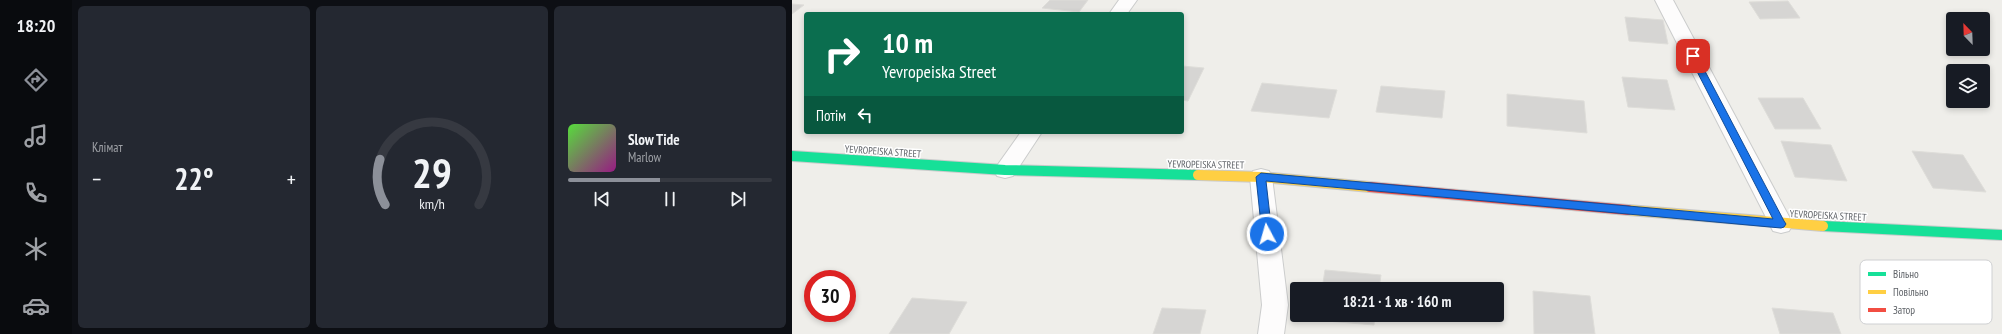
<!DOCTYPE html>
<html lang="uk">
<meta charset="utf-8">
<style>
body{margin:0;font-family:"PT Sans Narrow",sans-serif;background:#242831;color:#f1f3f6;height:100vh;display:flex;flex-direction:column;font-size:15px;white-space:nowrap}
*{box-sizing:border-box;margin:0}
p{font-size:13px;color:#9ea1a6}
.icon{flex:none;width:22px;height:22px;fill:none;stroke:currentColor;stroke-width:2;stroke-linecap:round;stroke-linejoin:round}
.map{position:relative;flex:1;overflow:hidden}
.side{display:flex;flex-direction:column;gap:6px;padding:6px;background:#0d0f14;width:720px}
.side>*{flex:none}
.hud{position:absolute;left:12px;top:12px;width:380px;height:122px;border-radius:4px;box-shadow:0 2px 6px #0003;background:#0b6e4f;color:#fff;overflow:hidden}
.needle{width:26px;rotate:337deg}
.tools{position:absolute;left:1154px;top:12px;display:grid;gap:8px}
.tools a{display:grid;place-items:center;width:44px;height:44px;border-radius:4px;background:#171b24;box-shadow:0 2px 6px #0003;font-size:20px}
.speed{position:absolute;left:12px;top:270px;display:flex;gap:8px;font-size:20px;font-weight:700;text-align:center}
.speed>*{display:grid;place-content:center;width:52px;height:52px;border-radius:50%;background:#171b24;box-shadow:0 2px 6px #0003;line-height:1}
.speed .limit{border:6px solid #d22;background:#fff;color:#111}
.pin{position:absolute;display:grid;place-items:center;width:34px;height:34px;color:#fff;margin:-17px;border-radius:8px;box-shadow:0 2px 6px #0006}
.me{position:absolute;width:44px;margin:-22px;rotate:354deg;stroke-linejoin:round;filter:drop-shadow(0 0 3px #0008)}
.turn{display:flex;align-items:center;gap:14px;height:84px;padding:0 12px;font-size:18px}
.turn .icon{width:52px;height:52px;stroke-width:2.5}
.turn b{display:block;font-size:28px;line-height:34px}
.then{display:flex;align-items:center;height:38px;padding:0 12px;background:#0003;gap:8px;font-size:15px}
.big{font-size:30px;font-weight:700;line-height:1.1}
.side .tile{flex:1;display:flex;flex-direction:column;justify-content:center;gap:6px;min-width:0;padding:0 14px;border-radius:6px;background:#242831}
.side .dial{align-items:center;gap:0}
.dial svg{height:104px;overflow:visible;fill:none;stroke:#363941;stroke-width:7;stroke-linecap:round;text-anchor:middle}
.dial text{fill:#f1f3f6;stroke:none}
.song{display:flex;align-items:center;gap:12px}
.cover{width:48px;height:48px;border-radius:6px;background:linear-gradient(135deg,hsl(110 70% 55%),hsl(310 70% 35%))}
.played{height:4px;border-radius:2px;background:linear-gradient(90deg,#8c9099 45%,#363941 45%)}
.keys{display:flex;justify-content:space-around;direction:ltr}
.heat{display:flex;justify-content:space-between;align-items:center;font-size:22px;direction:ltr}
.side .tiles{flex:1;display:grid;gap:6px;grid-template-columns:repeat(3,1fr)}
.trip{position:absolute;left:498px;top:282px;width:214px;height:40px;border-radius:4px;background:#171b24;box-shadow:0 2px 6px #0003;font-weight:700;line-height:40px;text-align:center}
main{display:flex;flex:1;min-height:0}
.tabs{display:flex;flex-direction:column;width:72px;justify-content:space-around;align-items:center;background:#090b0e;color:#9ea1a6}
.tabs .icon{width:28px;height:28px}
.tabs .on{color:#8c9099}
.tabs b{font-size:18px;color:#f1f3f6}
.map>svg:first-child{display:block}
</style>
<main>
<nav class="tabs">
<b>18:20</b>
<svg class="icon on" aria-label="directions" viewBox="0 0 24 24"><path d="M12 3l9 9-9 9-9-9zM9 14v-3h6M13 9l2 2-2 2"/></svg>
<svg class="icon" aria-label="music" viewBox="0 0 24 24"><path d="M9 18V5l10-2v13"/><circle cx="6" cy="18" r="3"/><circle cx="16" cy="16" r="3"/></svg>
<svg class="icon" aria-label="phone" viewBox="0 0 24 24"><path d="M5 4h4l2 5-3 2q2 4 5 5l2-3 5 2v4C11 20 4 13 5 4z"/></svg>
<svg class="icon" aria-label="climate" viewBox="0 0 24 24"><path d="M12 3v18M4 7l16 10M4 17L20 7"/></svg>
<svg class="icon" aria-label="car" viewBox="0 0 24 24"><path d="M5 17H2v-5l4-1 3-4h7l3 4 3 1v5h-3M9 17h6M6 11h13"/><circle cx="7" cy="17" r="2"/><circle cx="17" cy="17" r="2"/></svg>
</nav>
<section class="side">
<div class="tiles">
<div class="tile"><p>Клімат</p>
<div class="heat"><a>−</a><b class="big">22°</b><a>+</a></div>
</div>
<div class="tile dial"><svg viewBox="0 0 100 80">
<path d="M14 69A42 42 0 1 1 86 69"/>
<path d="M14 69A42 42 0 0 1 10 34" stroke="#8c9099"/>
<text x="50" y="56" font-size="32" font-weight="700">29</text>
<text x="50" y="72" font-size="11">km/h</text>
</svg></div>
<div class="tile">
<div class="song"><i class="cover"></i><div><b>Slow Tide</b><p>Marlow</p></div></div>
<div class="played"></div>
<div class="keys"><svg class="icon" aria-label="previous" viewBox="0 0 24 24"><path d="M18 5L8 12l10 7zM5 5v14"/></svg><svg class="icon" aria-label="pause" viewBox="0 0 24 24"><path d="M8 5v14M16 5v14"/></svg><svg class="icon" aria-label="next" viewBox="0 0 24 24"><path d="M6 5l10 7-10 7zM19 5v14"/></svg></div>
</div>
</div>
</section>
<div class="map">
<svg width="1210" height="334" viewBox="0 0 1210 334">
<rect width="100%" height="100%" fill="#efeeea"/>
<!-- building -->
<path fill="#d6d5d3" stroke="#deddd9" d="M258,0h38l-9,12 -37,-4z
M996,1l12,17 -40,1 -11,-17z
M0,4l12,1 -12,9z
M833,17l38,3 5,24 -39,-3z
M390,66l22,2 -16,33 -6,-1z
M830,77l45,3 8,30 -47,-3z
M470,83l75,7 -8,28 -78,-7z
M589,86l64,5 -3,27 -66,-6z
M715,94l77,7 3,32 -80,-7z
M966,98h45l18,31h-46z
M989,141l50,4 16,36 -52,-4z
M1120,151l51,4 23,37 -53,-4z
M533,270l56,5 -2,14h-57z
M741,291l57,5 5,38h-61z
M120,298l55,4 -18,32h-60z
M370,308l44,2 -6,24h-47z
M980,308l61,5 8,21h-61z
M524,315h59l-1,10 -59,-5z"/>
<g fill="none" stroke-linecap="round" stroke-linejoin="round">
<defs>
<path id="street" d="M327,0h18l-10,14h-18z
M863,0h18l120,224 -4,7 -8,2 -8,-2z
M229,132h21l-29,44 -8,2 -8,-2 -3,-6z
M469,169l8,2 3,6 16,128 -4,29h-26l4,-29 -12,-128 3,-6z"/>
<path id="fast" d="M0,156l213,14 193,5
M1031,226l179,9"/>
<path id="slow" d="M406,175l63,2 109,10
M836,210l195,16"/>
<path id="jam" d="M578,187l258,23"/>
</defs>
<!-- street casing -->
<use href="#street" stroke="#cbcccc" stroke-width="2"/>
<!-- fast casing -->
<use href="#fast" stroke="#cacacb" stroke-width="12"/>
<!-- slow casing -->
<use href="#slow" stroke="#cacacb" stroke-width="12"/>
<!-- jam casing -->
<use href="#jam" stroke="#cacacb" stroke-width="12"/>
<!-- street -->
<use href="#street" fill="#fdfcfc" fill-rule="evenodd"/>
<!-- fast -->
<use href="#fast" stroke="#16e098" stroke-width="10"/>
<!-- slow -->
<use href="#slow" stroke="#ffcf43" stroke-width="10"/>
<!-- jam -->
<use href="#jam" stroke="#f24e42" stroke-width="10"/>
</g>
<!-- route -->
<path fill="#1a73e8" stroke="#114b97" d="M901,53l4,3 87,165 2,3 -2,3 -3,1 -515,-47 6,53 -5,4 -5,-4 -6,-57 5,-4 512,46 -84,-163z"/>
<g text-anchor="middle" stroke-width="3" stroke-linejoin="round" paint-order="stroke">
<!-- street labels -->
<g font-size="10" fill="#5f6368" stroke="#fff">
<text transform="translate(91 151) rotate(4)" y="4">YEVROPEISKA STREET</text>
<text transform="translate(414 164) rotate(1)" y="4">YEVROPEISKA STREET</text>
<text transform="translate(1036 215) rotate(3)" y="4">YEVROPEISKA STREET</text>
</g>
</g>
<!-- legend -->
<rect x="1068" y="260" width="132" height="64" rx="6" fill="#fff" stroke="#cfd0d2" stroke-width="1"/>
<rect x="1076" y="272" width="18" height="4" fill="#16e098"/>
<rect x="1076" y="290" width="18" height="4" fill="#ffcf43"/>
<rect x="1076" y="308" width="18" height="4" fill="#f24e42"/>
<g font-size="11" fill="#5f6368">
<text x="1101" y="278">Вільно</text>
<text x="1101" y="296">Повільно</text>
<text x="1101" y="314">Затор</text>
</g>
</svg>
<div class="tools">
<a><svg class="needle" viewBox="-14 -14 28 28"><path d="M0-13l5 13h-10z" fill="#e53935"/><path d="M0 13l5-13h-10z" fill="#9ea1a6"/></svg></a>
<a><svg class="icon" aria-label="layers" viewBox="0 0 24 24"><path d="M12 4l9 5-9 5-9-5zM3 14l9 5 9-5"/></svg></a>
</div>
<div class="speed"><div class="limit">30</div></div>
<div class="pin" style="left:901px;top:56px;background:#d93025"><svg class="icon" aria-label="arrive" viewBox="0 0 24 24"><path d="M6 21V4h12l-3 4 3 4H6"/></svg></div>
<svg class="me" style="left:475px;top:234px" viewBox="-20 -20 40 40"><circle r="17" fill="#1a73e8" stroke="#fff" stroke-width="3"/><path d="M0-11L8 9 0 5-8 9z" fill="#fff"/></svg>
<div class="trip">18:21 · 1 хв · 160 m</div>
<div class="hud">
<div class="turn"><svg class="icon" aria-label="right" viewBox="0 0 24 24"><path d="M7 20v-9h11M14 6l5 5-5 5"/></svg><div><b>10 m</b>Yevropeiska Street</div></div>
<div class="then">Потім<svg class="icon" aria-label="left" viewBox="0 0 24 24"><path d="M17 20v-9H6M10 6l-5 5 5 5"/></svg></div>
</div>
</div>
</main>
